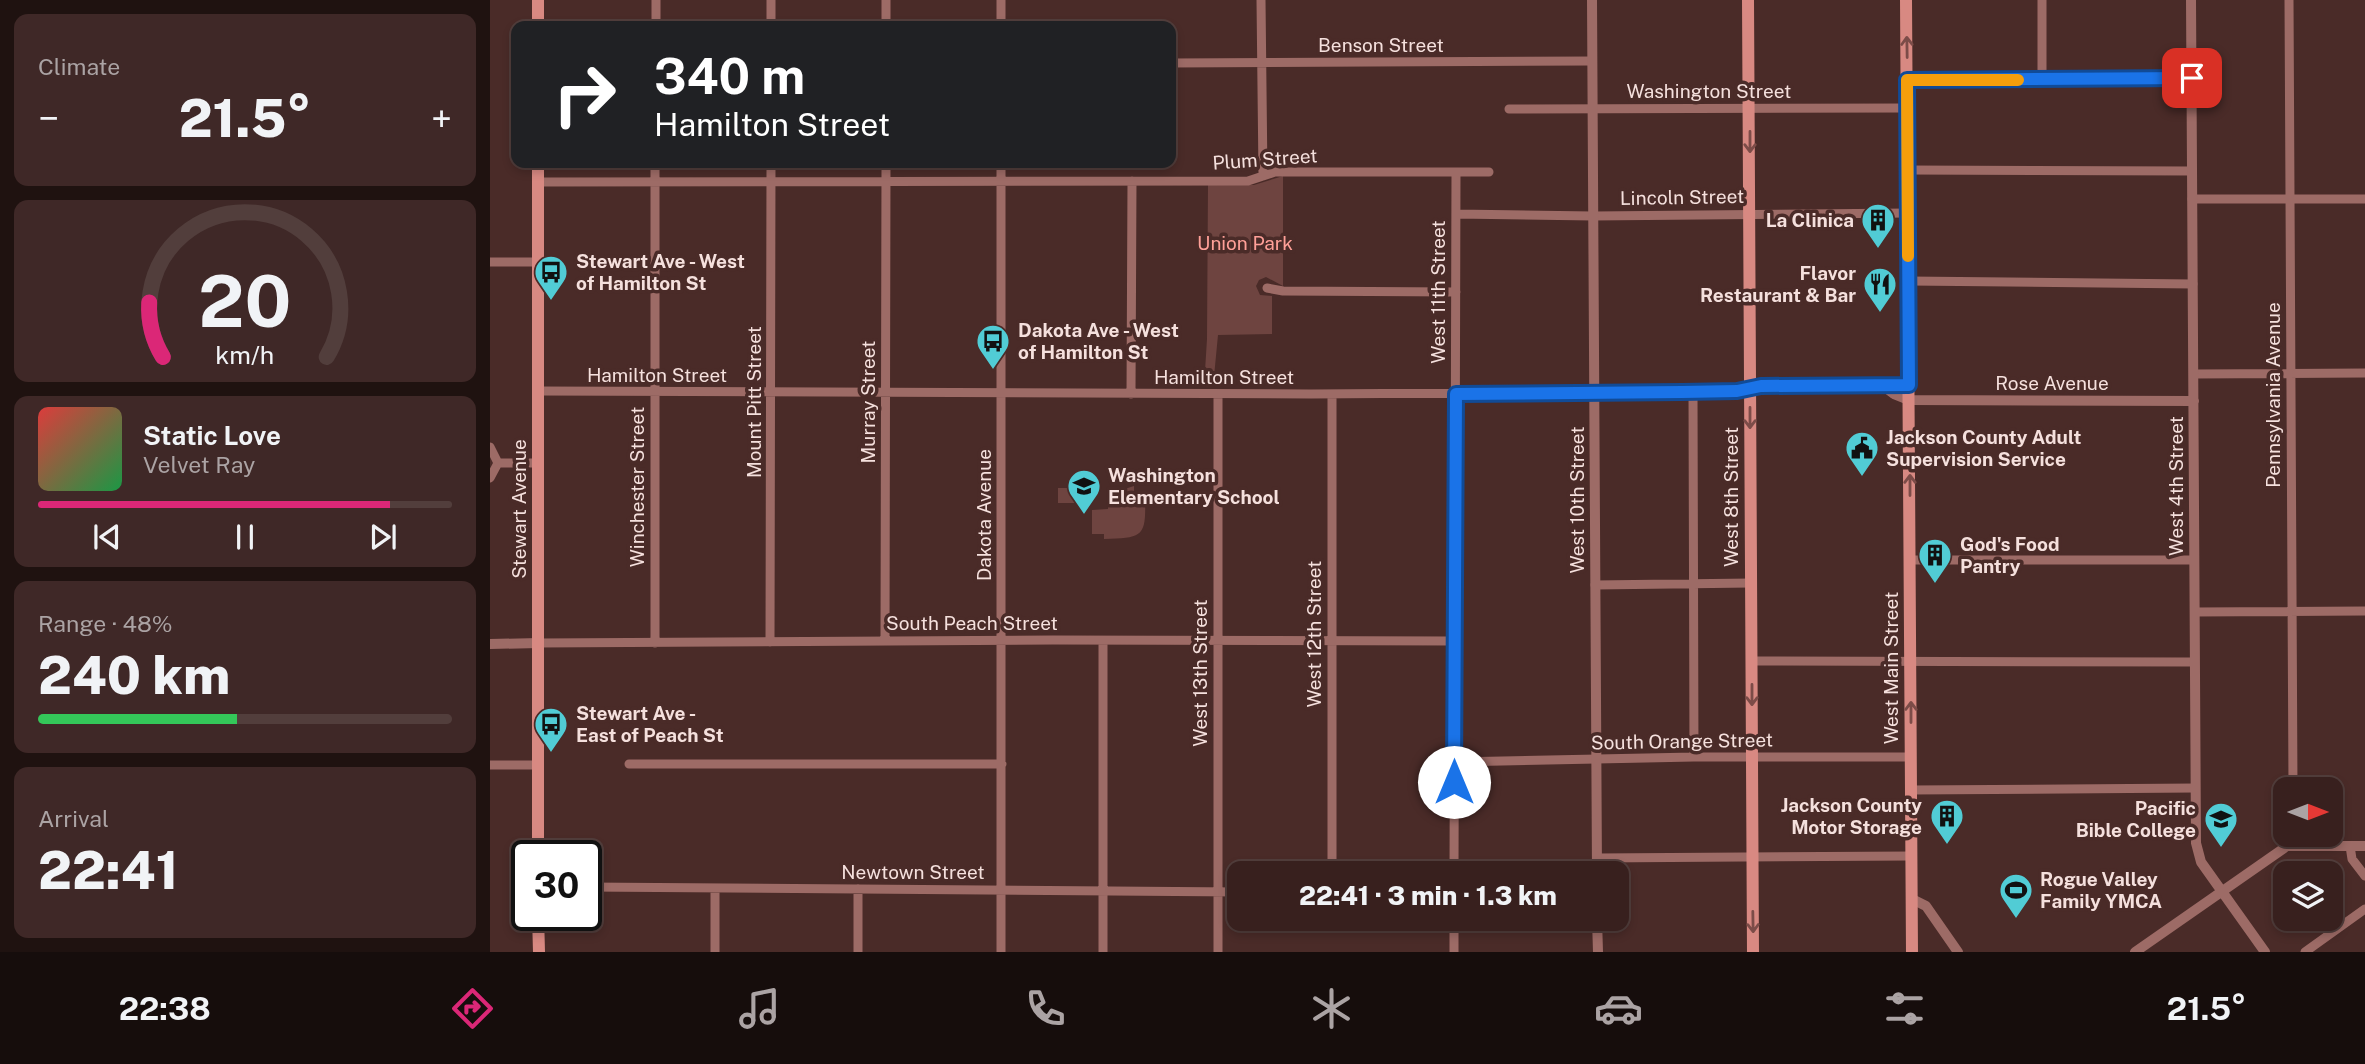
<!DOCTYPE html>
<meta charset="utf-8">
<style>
body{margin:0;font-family:"Public Sans",sans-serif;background:#3f2827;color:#f1f3f6;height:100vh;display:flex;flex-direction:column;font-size:26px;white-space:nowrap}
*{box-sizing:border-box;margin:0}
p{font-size:23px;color:#aba3a4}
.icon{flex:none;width:38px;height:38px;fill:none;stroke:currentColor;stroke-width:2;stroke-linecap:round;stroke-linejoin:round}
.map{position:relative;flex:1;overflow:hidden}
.sheet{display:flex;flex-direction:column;gap:14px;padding:14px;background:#1f1210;width:490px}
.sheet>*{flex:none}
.hud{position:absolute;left:21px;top:21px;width:665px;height:147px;border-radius:14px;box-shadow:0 4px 10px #0003,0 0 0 2px #523e3c;background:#202124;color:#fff;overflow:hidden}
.needle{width:46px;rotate:90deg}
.fabs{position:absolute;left:1783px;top:777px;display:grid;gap:14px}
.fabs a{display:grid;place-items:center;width:70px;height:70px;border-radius:14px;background:#38201e;box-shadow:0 4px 10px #0003,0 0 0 2px #523e3c;font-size:35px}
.speed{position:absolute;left:21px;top:840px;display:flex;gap:14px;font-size:35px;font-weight:700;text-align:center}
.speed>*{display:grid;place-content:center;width:91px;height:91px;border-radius:50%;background:#38201e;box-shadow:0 4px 10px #0003,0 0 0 2px #523e3c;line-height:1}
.speed .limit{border:4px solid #111;border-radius:10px;background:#fff;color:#111}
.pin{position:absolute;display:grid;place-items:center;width:60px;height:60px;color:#fff;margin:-30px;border-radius:14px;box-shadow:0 4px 10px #0006}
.me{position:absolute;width:77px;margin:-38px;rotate:0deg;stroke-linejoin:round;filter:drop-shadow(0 0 5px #0008)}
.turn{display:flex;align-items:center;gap:24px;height:147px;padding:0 28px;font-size:32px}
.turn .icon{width:91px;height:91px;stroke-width:2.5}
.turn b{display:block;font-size:49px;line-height:60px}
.big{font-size:52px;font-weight:800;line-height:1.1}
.sheet .widget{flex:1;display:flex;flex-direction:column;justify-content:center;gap:10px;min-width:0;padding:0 24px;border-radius:14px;background:#3f2827}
.sheet .dial{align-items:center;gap:0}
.dial svg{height:182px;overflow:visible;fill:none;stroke:#523e3c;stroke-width:7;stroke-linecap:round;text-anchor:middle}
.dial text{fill:#f1f3f6;stroke:none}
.song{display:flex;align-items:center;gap:21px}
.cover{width:84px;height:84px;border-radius:10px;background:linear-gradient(135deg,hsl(0 70% 55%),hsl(140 70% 35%))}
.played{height:7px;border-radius:4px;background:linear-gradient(90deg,#db2777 85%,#523e3c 85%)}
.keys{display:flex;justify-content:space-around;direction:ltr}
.heat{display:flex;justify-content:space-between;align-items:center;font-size:38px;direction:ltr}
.charge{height:10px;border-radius:5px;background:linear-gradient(90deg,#34c759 48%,#523e3c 0)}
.trip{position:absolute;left:737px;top:861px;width:402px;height:70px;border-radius:14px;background:#38201e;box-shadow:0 4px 10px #0003,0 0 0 2px #523e3c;font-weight:800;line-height:70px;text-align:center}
.tab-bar{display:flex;height:112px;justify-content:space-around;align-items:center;background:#160d0c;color:#aba3a4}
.tab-bar .icon{width:49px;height:49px}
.tab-bar .selected{color:#db2777}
.tab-bar b{font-size:32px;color:#f1f3f6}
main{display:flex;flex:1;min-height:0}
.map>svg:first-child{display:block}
</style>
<main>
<section class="sheet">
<div class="widget"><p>Climate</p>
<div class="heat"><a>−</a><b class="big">21.5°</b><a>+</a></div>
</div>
<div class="widget dial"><svg viewBox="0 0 100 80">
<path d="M14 69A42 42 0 1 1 86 69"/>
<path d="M14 69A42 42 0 0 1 8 45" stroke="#db2777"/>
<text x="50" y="56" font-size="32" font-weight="700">20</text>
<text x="50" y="72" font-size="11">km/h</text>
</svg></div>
<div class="widget">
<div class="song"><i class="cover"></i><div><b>Static Love</b><p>Velvet Ray</p></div></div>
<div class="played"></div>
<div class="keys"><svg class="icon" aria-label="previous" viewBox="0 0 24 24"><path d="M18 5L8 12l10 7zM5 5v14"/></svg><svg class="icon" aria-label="pause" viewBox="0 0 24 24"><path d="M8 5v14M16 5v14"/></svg><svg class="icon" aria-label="next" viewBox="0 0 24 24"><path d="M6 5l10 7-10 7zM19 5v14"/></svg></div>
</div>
<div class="widget"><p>Range · 48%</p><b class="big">240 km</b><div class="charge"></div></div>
<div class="widget"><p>Arrival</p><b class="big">22:41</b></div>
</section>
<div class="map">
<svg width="1875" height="952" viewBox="0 0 1875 952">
<rect width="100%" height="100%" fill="#4a2b28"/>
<!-- green -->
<path fill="#6e4440" d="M793,176v110l-17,-9 -7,3 -3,6 4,9 12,1v38l-54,1 -5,52h-9l3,-48 1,-154h46z
M644,486v10l11,-1c1,41 0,43 -41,44v-5h-12v-24l16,-1 1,-15z
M568,488h27v15h-27z"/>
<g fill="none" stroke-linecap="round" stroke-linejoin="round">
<!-- minor -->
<path stroke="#9d6b66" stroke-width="9" d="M281,0v26
M396,0v26
M511,0v26
M771,0l2,176
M1552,0v79
M1799,0l4,789
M166,26v-26
M681,63l421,-2
M1417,80l285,-2
M1019,109l399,-1
M165,163v480
M511,163v789
M1418,170l284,1
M48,182l710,-1 27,-9h214
M1702,199h173
M966,214l137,2 315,-3
M0,262h49
M1419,281l284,3
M777,288l16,3 173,1
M1704,374l171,-1
M49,391l772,3 282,-2
M1203,391l1,366
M641,394l1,-213
M0,447l8,16
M8,463h40
M0,478l8,-15
M1420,560h284
M1105,585l156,-2
M1705,612l170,-1
M395,641l1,-478
M613,641v311
M280,642l1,-479
M49,643l514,-3 401,1
M1262,661l442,1
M964,762l240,-5h217
M139,764h373
M0,765h48
M1421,790l284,-2
M1797,846l6,-11
M1860,846l2,13 13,17
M1107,858l315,-2
M842,873v-479
M964,873l2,-701
M96,887l653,5
M368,889v63
M964,919v33
M225,952v-64
M728,952v-558
M1815,952l60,-43"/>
<!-- tertiary -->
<path stroke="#9d6b66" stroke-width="10" d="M1102,0l5,873
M1701,0l5,843 5,19 64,90
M1392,385l12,9 15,6 285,1
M1103,392l144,-1 24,-5 148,-1
M0,644l49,-1
M1422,899l14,7 32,46
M1107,919l1,33
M1645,952l152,-106h78"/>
<!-- secondary -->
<path stroke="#d88982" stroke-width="12" d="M48,0v26
M1258,0l5,952
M1416,0l6,952
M48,163v693
M48,915l1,37"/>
</g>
<!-- one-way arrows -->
<defs><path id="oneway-shaft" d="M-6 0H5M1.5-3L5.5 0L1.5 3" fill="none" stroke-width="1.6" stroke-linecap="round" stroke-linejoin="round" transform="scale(1.75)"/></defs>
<g stroke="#7c4c48">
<use href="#oneway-shaft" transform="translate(1417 47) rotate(-91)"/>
<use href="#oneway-shaft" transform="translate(1260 142) rotate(90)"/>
<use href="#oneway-shaft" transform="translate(1260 418) rotate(90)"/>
<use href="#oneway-shaft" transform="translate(1420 485) rotate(-90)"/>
<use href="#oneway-shaft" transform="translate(1262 695) rotate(90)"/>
<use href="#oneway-shaft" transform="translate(1421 712) rotate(-90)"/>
<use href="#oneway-shaft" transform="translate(1263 922) rotate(89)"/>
</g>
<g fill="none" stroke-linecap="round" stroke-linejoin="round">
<defs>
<path id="route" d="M964,782l2,-388 226,-2 55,-1 24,-5 148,-1 -2,-305 285,-2"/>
</defs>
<!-- route casing -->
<use href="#route" stroke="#114b97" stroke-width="18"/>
<!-- route -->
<use href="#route" stroke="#1a73e8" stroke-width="12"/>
<!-- slow -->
<path stroke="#f59e0b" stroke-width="12" d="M1418,256l-1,-176h111"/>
</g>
<!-- icons -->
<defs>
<symbol id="building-pin" viewBox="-11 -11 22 30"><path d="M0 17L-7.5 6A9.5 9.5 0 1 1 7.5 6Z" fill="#51ccd5" stroke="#4a2b28"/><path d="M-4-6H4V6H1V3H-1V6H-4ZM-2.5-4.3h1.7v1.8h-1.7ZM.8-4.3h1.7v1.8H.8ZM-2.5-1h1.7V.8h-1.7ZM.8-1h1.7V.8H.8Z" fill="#111"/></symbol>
<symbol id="bus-pin" viewBox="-11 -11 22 30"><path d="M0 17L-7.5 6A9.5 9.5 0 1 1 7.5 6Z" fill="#51ccd5" stroke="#4a2b28"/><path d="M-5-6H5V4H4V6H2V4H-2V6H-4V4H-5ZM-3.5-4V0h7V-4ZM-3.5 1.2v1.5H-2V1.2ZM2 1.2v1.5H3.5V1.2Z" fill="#111"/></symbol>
<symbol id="restaurant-pin" viewBox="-11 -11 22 30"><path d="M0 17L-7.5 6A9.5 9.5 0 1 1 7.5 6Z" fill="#51ccd5" stroke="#4a2b28"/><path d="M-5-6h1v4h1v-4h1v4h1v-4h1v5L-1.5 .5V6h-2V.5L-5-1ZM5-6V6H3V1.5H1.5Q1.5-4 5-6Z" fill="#111"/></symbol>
<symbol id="civic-pin" viewBox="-11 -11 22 30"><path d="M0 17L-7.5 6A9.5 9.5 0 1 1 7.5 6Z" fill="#51ccd5" stroke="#4a2b28"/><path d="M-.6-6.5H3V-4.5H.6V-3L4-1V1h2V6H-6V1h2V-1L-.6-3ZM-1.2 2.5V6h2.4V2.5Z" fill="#111"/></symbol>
<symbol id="school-pin" viewBox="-11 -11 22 30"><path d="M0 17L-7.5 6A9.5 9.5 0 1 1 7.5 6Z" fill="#51ccd5" stroke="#4a2b28"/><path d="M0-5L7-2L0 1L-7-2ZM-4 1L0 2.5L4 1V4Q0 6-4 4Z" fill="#111"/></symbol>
<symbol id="university-pin" viewBox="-11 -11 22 30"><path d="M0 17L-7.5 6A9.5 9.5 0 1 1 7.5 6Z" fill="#51ccd5" stroke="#4a2b28"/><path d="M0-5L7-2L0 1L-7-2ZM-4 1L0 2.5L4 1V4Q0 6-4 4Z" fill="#111"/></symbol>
<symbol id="stadium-pin" viewBox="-11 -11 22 30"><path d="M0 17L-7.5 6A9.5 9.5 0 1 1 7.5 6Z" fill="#51ccd5" stroke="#4a2b28"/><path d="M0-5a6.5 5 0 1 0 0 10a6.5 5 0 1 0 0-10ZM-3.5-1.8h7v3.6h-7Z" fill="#111"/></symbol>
</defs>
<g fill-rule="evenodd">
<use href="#building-pin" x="1369" y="201" width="38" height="52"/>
<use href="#bus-pin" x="42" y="253" width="38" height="52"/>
<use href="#restaurant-pin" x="1371" y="265" width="38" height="52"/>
<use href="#bus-pin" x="484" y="322" width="38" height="52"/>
<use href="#civic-pin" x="1353" y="429" width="38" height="52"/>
<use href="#school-pin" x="575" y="467" width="38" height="52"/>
<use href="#building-pin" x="1426" y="536" width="38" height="52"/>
<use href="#bus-pin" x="42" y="705" width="38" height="52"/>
<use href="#building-pin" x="1438" y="797" width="38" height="52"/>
<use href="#university-pin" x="1712" y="800" width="38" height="52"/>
<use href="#stadium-pin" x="1507" y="871" width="38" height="52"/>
</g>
<g text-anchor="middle" stroke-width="7" stroke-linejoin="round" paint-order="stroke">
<!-- street labels -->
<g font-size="19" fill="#f5e0dd" stroke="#4a2b28">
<text x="891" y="52">Benson Street</text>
<text x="1219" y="98">Washington Street</text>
<text transform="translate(775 159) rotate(-4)" y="7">Plum Street</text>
<text transform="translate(1192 197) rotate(-1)" y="7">Lincoln Street</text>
<text transform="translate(948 292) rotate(-90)" y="7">West 11th Street</text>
<text x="167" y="382">Hamilton Street</text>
<text x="734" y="384">Hamilton Street</text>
<text x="1562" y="390">Rose Avenue</text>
<text transform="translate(1783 395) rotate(-90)" y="7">Pennsylvania Avenue</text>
<text transform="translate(264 402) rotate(-90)" y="7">Mount Pitt Street</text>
<text transform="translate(378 402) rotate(-90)" y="7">Murray Street</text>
<text transform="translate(1686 486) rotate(-90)" y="7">West 4th Street</text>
<text transform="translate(147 487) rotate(-90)" y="7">Winchester Street</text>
<text transform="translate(1241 497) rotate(-90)" y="7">West 8th Street</text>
<text transform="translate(1087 500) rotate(-90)" y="7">West 10th Street</text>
<text transform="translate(29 509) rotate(-90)" y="7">Stewart Avenue</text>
<text transform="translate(494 515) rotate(-90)" y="7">Dakota Avenue</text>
<text x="482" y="630">South Peach Street</text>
<text transform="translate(824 634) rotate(-90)" y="7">West 12th Street</text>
<text transform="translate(1401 668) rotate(-90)" y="7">West Main Street</text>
<text transform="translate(710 673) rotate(-90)" y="7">West 13th Street</text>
<text transform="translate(1192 741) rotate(-1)" y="7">South Orange Street</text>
<text x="423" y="879">Newtown Street</text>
</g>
<!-- poi labels -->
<g font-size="19" font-weight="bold" fill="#f5e0dd" stroke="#4a2b28" text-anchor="start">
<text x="1364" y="227" text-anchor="end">La Clinica</text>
<text x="86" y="268">Stewart Ave - West<tspan x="86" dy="22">of Hamilton St</tspan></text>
<text x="1366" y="280" text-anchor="end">Flavor<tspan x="1366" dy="22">Restaurant &amp; Bar</tspan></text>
<text x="528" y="337">Dakota Ave - West<tspan x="528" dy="22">of Hamilton St</tspan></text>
<text x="1396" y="444">Jackson County Adult<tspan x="1396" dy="22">Supervision Service</tspan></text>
<text x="618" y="482">Washington<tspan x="618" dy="22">Elementary School</tspan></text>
<text x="1470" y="551">God's Food<tspan x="1470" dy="22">Pantry</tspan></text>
<text x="86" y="720">Stewart Ave -<tspan x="86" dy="22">East of Peach St</tspan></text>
<text x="1432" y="812" text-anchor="end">Jackson County<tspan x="1432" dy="22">Motor Storage</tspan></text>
<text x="1706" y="815" text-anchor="end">Pacific<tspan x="1706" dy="22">Bible College</tspan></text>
<text x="1550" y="886">Rogue Valley<tspan x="1550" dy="22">Family YMCA</tspan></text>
</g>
<!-- park labels -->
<g font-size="19" fill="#ffa098" stroke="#4a2b28">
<text x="755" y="250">Union Park</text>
</g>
</g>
</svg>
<div class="fabs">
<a><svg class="needle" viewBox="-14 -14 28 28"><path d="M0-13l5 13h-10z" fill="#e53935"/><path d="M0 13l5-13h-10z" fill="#aba3a4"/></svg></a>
<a><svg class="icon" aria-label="layers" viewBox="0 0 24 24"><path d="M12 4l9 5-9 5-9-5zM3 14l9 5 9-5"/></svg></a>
</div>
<div class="speed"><div class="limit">30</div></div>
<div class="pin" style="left:1702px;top:78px;background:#d93025"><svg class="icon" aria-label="arrive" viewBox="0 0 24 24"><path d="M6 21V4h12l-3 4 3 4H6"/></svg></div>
<svg class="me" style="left:964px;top:782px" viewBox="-20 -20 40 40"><circle r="19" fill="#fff"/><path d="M0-13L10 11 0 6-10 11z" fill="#1a73e8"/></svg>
<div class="trip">22:41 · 3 min · 1.3 km</div>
<div class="hud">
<div class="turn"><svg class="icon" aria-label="right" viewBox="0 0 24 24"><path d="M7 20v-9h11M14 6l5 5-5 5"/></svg><div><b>340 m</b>Hamilton Street</div></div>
</div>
</div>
</main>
<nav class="tab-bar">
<b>22:38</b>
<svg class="icon selected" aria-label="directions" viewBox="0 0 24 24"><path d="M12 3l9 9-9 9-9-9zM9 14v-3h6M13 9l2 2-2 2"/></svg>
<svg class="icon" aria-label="music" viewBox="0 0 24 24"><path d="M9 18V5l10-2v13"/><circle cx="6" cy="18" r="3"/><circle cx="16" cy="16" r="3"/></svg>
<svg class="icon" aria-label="phone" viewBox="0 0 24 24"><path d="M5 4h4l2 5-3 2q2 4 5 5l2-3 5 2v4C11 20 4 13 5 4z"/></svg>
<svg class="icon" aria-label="climate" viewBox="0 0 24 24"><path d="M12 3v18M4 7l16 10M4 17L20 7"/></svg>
<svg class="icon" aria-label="car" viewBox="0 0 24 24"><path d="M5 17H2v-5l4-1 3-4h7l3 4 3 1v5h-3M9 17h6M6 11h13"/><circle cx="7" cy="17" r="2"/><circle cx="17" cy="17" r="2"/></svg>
<svg class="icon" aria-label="filters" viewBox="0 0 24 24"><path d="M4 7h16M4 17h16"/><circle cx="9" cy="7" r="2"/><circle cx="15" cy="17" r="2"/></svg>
<b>21.5°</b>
</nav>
